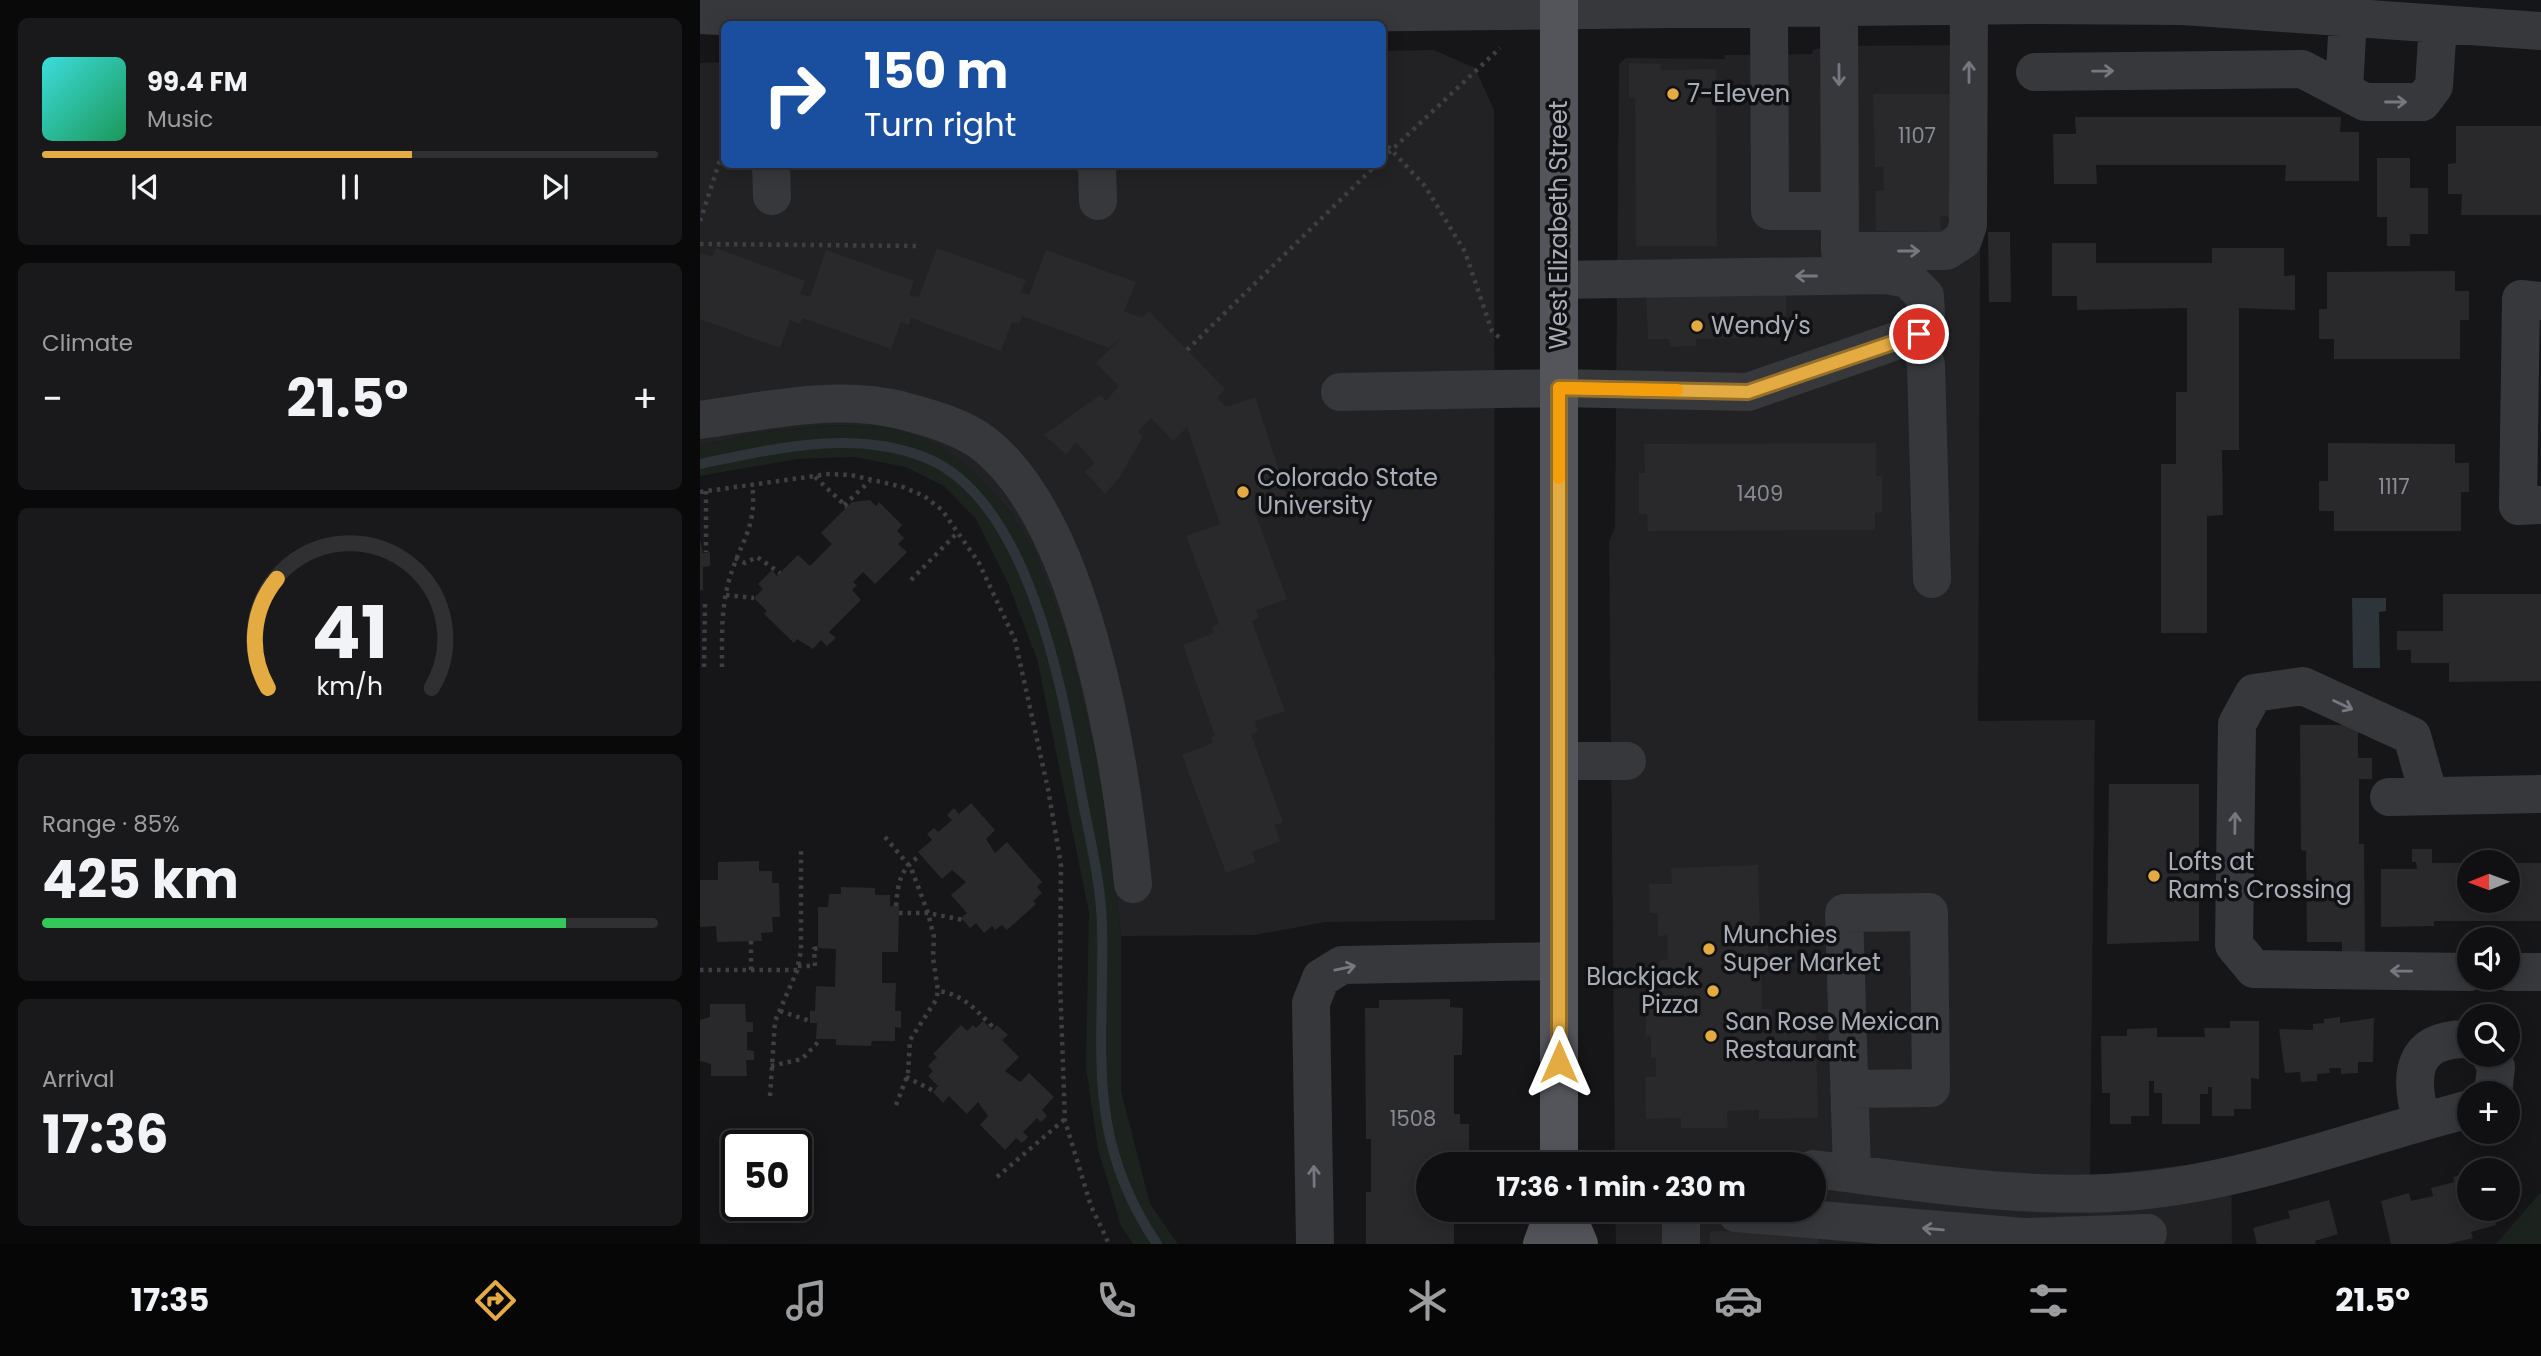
<!DOCTYPE html>
<meta charset="utf-8">
<style>
body{margin:0;font-family:Poppins,sans-serif;background:#19191b;color:#f1f3f6;height:100vh;display:flex;flex-direction:column;font-size:26px;white-space:nowrap}
*{box-sizing:border-box;margin:0}
p{font-size:23px;color:#9c9d9f}
.icon{flex:none;width:38px;height:38px;fill:none;stroke:currentColor;stroke-width:2;stroke-linecap:round;stroke-linejoin:round}
.map{position:relative;flex:1;overflow:hidden}
.panel{display:flex;flex-direction:column;gap:18px;padding:18px;background:#09090a;width:700px}
.panel>*{flex:none}
.top-card{position:absolute;left:21px;top:21px;width:665px;height:147px;border-radius:10px;box-shadow:0 4px 18px #0003,0 0 0 2px #303032;background:#1a4fa0;color:#fff;overflow:hidden}
.needle{width:46px;rotate:269deg}
.buttons{position:absolute;left:1757px;top:850px;display:grid;gap:14px}
.buttons a{display:grid;place-items:center;width:63px;height:63px;border-radius:50%;background:#101012;box-shadow:0 4px 18px #0003,0 0 0 2px #303032;font-size:35px}
.speed{position:absolute;left:21px;top:1130px;display:flex;gap:14px;font-size:35px;font-weight:700;text-align:center}
.speed>*{display:grid;place-content:center;width:91px;height:91px;border-radius:50%;background:#101012;box-shadow:0 4px 18px #0003,0 0 0 2px #303032;line-height:1}
.speed .limit{border:4px solid #111;border-radius:10px;background:#fff;color:#111}
.pin{position:absolute;display:grid;place-items:center;width:60px;height:60px;color:#fff;margin:-30px;border:4px solid #fff;border-radius:50%;box-shadow:0 2px 7px #0007}
.me{position:absolute;width:77px;margin:-38px;rotate:0deg;stroke-linejoin:round;filter:drop-shadow(0 0 5px #0008)}
.turn{display:flex;align-items:center;gap:24px;height:147px;padding:0 28px;font-size:32px}
.turn .icon{width:91px;height:91px;stroke-width:2.5}
.turn b{display:block;font-size:49px;line-height:60px}
.big{font-size:52px;font-weight:700;line-height:1.1}
.panel .tile{flex:1;display:flex;flex-direction:column;justify-content:center;gap:10px;min-width:0;padding:0 24px;border-radius:10px;background:#19191b}
.panel .dial{align-items:center;gap:0}
.dial svg{height:182px;overflow:visible;fill:none;stroke:#303032;stroke-width:7;stroke-linecap:round;text-anchor:middle}
.dial text{fill:#f1f3f6;stroke:none}
.song{display:flex;align-items:center;gap:21px}
.cover{width:84px;height:84px;border-radius:10px;background:linear-gradient(135deg,hsl(180 70% 55%),hsl(150 70% 35%))}
.played{height:7px;border-radius:4px;background:linear-gradient(90deg,#e4ab42 60%,#303032 60%)}
.keys{display:flex;justify-content:space-around;direction:ltr}
.heat{display:flex;justify-content:space-between;align-items:center;font-size:38px;direction:ltr}
.charge{height:10px;border-radius:5px;background:linear-gradient(90deg,#34c759 85%,#303032 0)}
.trip{position:absolute;left:716px;top:1152px;width:410px;height:70px;border-radius:35px;background:#101012;box-shadow:0 4px 18px #0003,0 0 0 2px #303032;font-weight:700;line-height:70px;text-align:center}
.tab-bar{display:flex;height:112px;justify-content:space-around;align-items:center;background:#060607;color:#9c9d9f}
.tab-bar .icon{width:49px;height:49px}
.tab-bar .current{color:#e4ab42}
.tab-bar b{font-size:32px;color:#f1f3f6}
main{display:flex;flex:1;min-height:0}
.map>svg:first-child{display:block}
</style>
<main>
<section class="panel">
<div class="tile">
<div class="song"><i class="cover"></i><div><b>99.4 FM</b><p>Music</p></div></div>
<div class="played"></div>
<div class="keys"><svg class="icon" aria-label="previous" viewBox="0 0 24 24"><path d="M18 5L8 12l10 7zM5 5v14"/></svg><svg class="icon" aria-label="pause" viewBox="0 0 24 24"><path d="M8 5v14M16 5v14"/></svg><svg class="icon" aria-label="next" viewBox="0 0 24 24"><path d="M6 5l10 7-10 7zM19 5v14"/></svg></div>
</div>
<div class="tile"><p>Climate</p>
<div class="heat"><a>−</a><b class="big">21.5°</b><a>+</a></div>
</div>
<div class="tile dial"><svg viewBox="0 0 100 80">
<path d="M14 69A42 42 0 1 1 86 69"/>
<path d="M14 69A42 42 0 0 1 18 21" stroke="#e4ab42"/>
<text x="50" y="56" font-size="32" font-weight="700">41</text>
<text x="50" y="72" font-size="11">km/h</text>
</svg></div>
<div class="tile"><p>Range · 85%</p><b class="big">425 km</b><div class="charge"></div></div>
<div class="tile"><p>Arrival</p><b class="big">17:36</b></div>
</section>
<div class="map">
<svg width="1841" height="1244" viewBox="0 0 1841 1244">
<rect width="100%" height="100%" fill="#161618"/>
<!-- built -->
<path fill="#222224" d="M1281,45l-3,676 117,-1 -5,456 141,-16 1,84h-616l-1,-35h198v-45h-198l-6,-623 6,-13 4,-464 7,-6 99,1 -1,-4 88,-1 1,-4 16,-4z
M734,50l41,18 19,42 1,810 -170,2 -70,13 -134,1 -21,-163 -32,-132 -34,-91 -23,-37 -39,-43 -35,-26 -49,-17 -59,-2 -75,8 -54,13v-383l24,-1v102h658l1,-113z"/>
<!-- green -->
<path fill="#1c221d" d="M129,425l59,2 49,16 35,27 39,43 23,37 34,91 32,132 21,163v155l29,113 28,40h-45l-12,-18 -23,-77 -12,-82 3,-155 -52,-253 -29,-76 -32,-64 -32,-33 -38,-19 -52,-10 -57,2 -97,17v-30l54,-13z
M1841,1192v52h-45z"/>
<!-- water -->
<path fill="#2d353a" d="M1652,598h34v13l-7,1 1,56h-27z"/>
<g fill="none" stroke-linecap="round" stroke-linejoin="round">
<!-- stream -->
<path stroke="#2d353a" stroke-width="10" d="M0,464c73,-15 151,-35 224,-7 106,41 139,236 157,335 8,44 20,89 21,134 3,122 -19,209 55,318"/>
</g>
<!-- building -->
<path fill="#29292b" d="M929,63l32,1v6l55,-1 1,177h-81l-1,-148h-6z
M1173,94h77l-1,11h10l1,112 -20,-1 1,16 -65,-1 -1,-40h9l-1,-24h-8z
M1375,117h266l-1,15h19v49h-74l1,-16h-190l1,19h-43l-1,-50h23z
M1756,126h85v89h-80l1,-21h-14v-30l8,-1z
M1677,158h33v30h18v46h-18v12h-23v-29h-10z
M1288,232h22l1,70h-22z
M1352,243h44v20h116v-15h72v28l11,-1v35l-56,-2v142h-17l1,65 -16,1v117h-46v-169h15v-72h11v-84l-110,2v-14h-25z
M16,248l89,33 -5,13 10,3 16,-47 88,31 -5,14 10,2 18,-49 89,32 -5,12 8,3 17,-45 90,32 -12,29 18,7 7,-7 76,78 -8,9 9,9 29,-10 32,98 -29,10 2,3 -6,2 33,89 -31,11 3,8 -7,3 33,90 -30,10 3,10 -7,3 32,88 -9,3 6,16 -28,11 4,10 -30,11 -44,-118 31,-12 -2,-6 4,-1 -32,-91 31,-12 -3,-6 8,-3 -33,-88 34,-12 -33,-97 -14,14 -22,-23 -13,13 5,6 -24,41 -14,16 -20,-22 10,-9 -19,-21 -10,12 -22,-19 56,-40 6,6 13,-15 -23,-23 28,-28 -15,13 -87,-32 -3,8 -7,-2 -11,29 -90,-33 -2,7 -8,-3 -10,27 -89,-31 -2,6 -10,-4 -10,28 -80,-29v-66l12,4z
M1755,271v20h14v29h-9v39h-126v-20h-15v-30h8v-37z
M946,291l140,1v42l-17,1v-18l-23,1v20l-50,1v7l-26,1 -1,-8h-21z
M1176,443v33h6v36l-7,1v17l-227,1 -1,-17h-8v-41h6l-1,-29z
M1628,443l127,1v19h14v29h-8v39h-127v-20h-15v-30h9z
M170,500l6,6 3,-4 23,23 -5,6 7,7 -6,6 9,8 -32,32 -12,-12 -10,10 4,3 -5,5 9,10 -32,32 7,6 -9,8 -6,-6 -8,9 -16,-10 -3,4 -30,-29 3,-3 -13,-13 9,-9 -5,-5 14,-14 5,6 21,-21 12,11 22,-22 -11,-11 31,-31z
M0,540l3,13 7,-1v14l-7,1v23h-3z
M1743,594h98v87l-92,1v-19h-38v-13h-14v-19h46z
M1600,725h58v33h14v21h-13v65h5l1,110h-23v-12h-35l-1,-91 -5,-1z
M1409,784h90v157l-92,3z
M271,803l24,27 -9,9 9,14 12,-11 35,40 -5,5 5,6 -9,8 3,3 -29,26 -5,-5 -7,5 -3,-4 -8,7 -8,-10 -6,5 -9,-10 6,-5 -16,-18 15,-13 -14,-12 -10,9 -24,-27 14,-12 -5,-6 7,-6 4,4 14,-12 -5,-5 7,-7 5,6z
M1712,849h20v14h37v38h39v-38h33v58h-107v5l-53,1v-58h36l-1,-7h-4z
M59,861v10h13v12h7l1,34h-8l1,15 -12,1 1,8 -45,1 -1,-16 -16,1v-47h18v-18z
M1058,865l2,72h8l1,28h-8l1,44h10l1,21 43,-1 2,89 -59,1v-9l-32,1 1,17h-47v-10l-35,1 -1,-42h11v-19h-5v-23l-5,2v-31l8,3 -1,-19h8l-2,-29 9,-2 -1,-25 -9,3v-24h-8l-1,-29h23l-1,-16z
M141,887l34,1v7h15v11h9l-1,46h-16v31h14l-1,28h6v17l-6,-1v14h-23l-1,5 -35,-1v-6h-20l1,-16h-7v-12h5l1,-25 19,1 1,-38 -18,-1v-41h10l1,-13h12z
M750,999v8l13,1 -1,47h-8v59h6v10h9v40h-41v45h32v8h-6v27h-88v-52h5v-53h-5l-1,-131h14v-8z
M10,1004h35l1,18h7v10h-6v18l7,1v9h-8l1,16h-36v-12l-11,-3v-41l10,-3z
M1640,1017v6l34,-5 -1,44h-15v11l-17,1v-6h-12l1,5 -13,1v7l-16,1 -1,-10 -15,1 -6,-44 34,1v-6l11,-1v-4z
M283,1021l9,9 5,-5 11,10 -6,5 17,17 -14,14 15,11 9,-9 25,24 -12,13 5,6 -6,6 -4,-4 -14,14 5,5 -6,6 -6,-5 -11,12 -25,-25 8,-9 -10,-14 -11,12 -18,-18 -6,7 -10,-11 5,-6 -10,-10 5,-5 -5,-5 9,-9 -4,-3 28,-29 6,6 6,-6 3,3z
M1530,1021h29v58l-8,-1v31h-17v7h-22v-29h-4v7h-8v30h-38v-31h-8v-12h-5v35h-18v8h-21v-31h-8l-1,-57h26v-7l30,-1v9h48l-1,-9h26z
M1769,1173v36h23l4,16 -25,7 2,6 -25,6h-57l-10,-43 28,-8 2,8 22,-5 -2,-8 23,-6 -1,-5z
M1629,1200l9,34 -23,7 1,3h-59l-4,-16 37,-10 -2,-7z
M1010,1231h108v13h-108z"/>
<g fill="none" stroke-linecap="round" stroke-linejoin="round">
<!-- path -->
<path stroke="#3d3f43" stroke-width="4.5" stroke-dasharray="3.5 5" stroke-linecap="butt" d="M682,140l43,46 40,66 27,79 9,8
M682,159l118,-111
M0,221l24,-73
M0,244l221,2
M487,350l190,-186
M115,477l32,30
M6,491v61
M0,492l129,-18 22,1 52,12 21,9 18,14 37,53 36,77 33,149 13,76 -1,116 5,140 26,85 18,38
M144,505l26,-24
M35,558l10,5 12,-6 23,16
M211,580l47,-48
M26,595l28,3
M4,667l1,-64
M22,667c0,-28 -1,-56 6,-83 11,-42 30,-55 24,-100
M185,837l26,31 17,45 6,24 -1,21 5,33
M196,906c2,-24 4,-37 25,-51
M199,913h29l35,7
M98,966h17l-1,-17 4,-1
M0,970h97
M51,970v-29
M80,1011l30,10
M71,1066l31,-7 19,-20
M206,1077l28,14
M70,1096l5,-75 22,-50 4,-21v-101
M196,1105l12,-31 2,-34 26,-40 2,-9c24,3 36,17 53,34l-2,2
M297,1177l68,-58"/>
<!-- minor -->
<path stroke="#37383c" stroke-width="38" d="M1139,7l1,244h106l17,-11 5,-15 1,-219
M1069,8l1,203h70
M0,15l68,4 1270,-14 145,1 358,25
M1335,72l267,-3 63,33h57l12,-16 4,-62
M1644,90l4,-72
M71,164l1,32
M397,164l1,37
M1841,301l-20,-2 -3,207 23,-1
M1219,333l7,32 6,214
M640,392l219,-4 189,4 171,-59 7,-20 -1,-17 -17,-17 -22,-4 -327,5
M0,420c64,-9 136,-26 200,-10 26,7 61,16 83,33 101,78 138,319 150,441
M859,761h68
M1729,796l-17,-60 -109,-50 -49,7 -17,31 -3,221 20,24 215,3
M1689,797l152,-3
M1808,972h33
M1769,1039c-58,-1 -61,36 -47,83l47,-13
M1790,1055l6,12 -3,27
M1149,1089l82,-1 -2,-176 -85,1 8,260
M1113,1169c106,13 218,32 324,22 98,-9 191,-42 285,-69
M1035,1209l1,4 288,24 124,-4
M615,1244l-4,-241 10,-25 21,-13 217,-4
M981,1244v-35"/>
<!-- major -->
<path stroke="#53555b" stroke-width="38" d="M859,1164v-1164
M864,1209l15,35
M842,1244l13,-35"/>
</g>
<!-- one-way arrows -->
<defs><path id="oneway-shaft" d="M-6 0H5M1.5-3L5.5 0L1.5 3" fill="none" stroke-width="1.6" stroke-linecap="round" stroke-linejoin="round" transform="scale(1.75)"/></defs>
<g stroke="#767880">
<use href="#oneway-shaft" transform="translate(1403 71) rotate(-1)"/>
<use href="#oneway-shaft" transform="translate(1269 72) rotate(-90)"/>
<use href="#oneway-shaft" transform="translate(1139 75) rotate(90)"/>
<use href="#oneway-shaft" transform="translate(1696 102)"/>
<use href="#oneway-shaft" transform="translate(1209 251)"/>
<use href="#oneway-shaft" transform="translate(1106 276) rotate(180)"/>
<use href="#oneway-shaft" transform="translate(1643 705) rotate(25)"/>
<use href="#oneway-shaft" transform="translate(1535 823) rotate(-89)"/>
<use href="#oneway-shaft" transform="translate(645 968) rotate(-12)"/>
<use href="#oneway-shaft" transform="translate(1701 971) rotate(-179)"/>
<use href="#oneway-shaft" transform="translate(614 1176) rotate(-91)"/>
<use href="#oneway-shaft" transform="translate(1233 1229) rotate(-175)"/>
</g>
<g fill="none" stroke-linecap="round" stroke-linejoin="round">
<defs>
<path id="route" d="M859,1062v-674l189,4 171,-58"/>
</defs>
<!-- route casing -->
<use href="#route" stroke="#946f2b" stroke-width="18"/>
<!-- route -->
<use href="#route" stroke="#e4ab42" stroke-width="12"/>
<!-- slow -->
<path stroke="#f59e0b" stroke-width="12" d="M859,478v-90l118,2"/>
</g>
<!-- markers -->
<g fill="#e4ab42" stroke="#111113" stroke-width="2.5">
<circle cx="973" cy="94" r="7"/>
<circle cx="997" cy="326" r="7"/>
<circle cx="543" cy="492" r="7"/>
<circle cx="1454" cy="876" r="7"/>
<circle cx="1009" cy="949" r="7"/>
<circle cx="1013" cy="991" r="7"/>
<circle cx="1011" cy="1036" r="7"/>
</g>
<g text-anchor="middle" stroke-width="7" stroke-linejoin="round" paint-order="stroke">
<!-- number labels -->
<g font-size="21" fill="#888b93">
<text x="1217" y="143">1107</text>
<text x="1694" y="494">1117</text>
<text x="1060" y="501">1409</text>
<text x="713" y="1126">1508</text>
</g>
<!-- poi labels -->
<g font-size="24" fill="#a9adb7" stroke="#111113" text-anchor="start">
<text x="987" y="102">7-Eleven</text>
<text x="1011" y="334">Wendy's</text>
<text x="557" y="486">Colorado State<tspan x="557" dy="28">University</tspan></text>
<text x="1468" y="870">Lofts at<tspan x="1468" dy="28">Ram's Crossing</tspan></text>
<text x="1023" y="943">Munchies<tspan x="1023" dy="28">Super Market</tspan></text>
<text x="999" y="985" text-anchor="end">Blackjack<tspan x="999" dy="28">Pizza</tspan></text>
<text x="1025" y="1030">San Rose Mexican<tspan x="1025" dy="28">Restaurant</tspan></text>
</g>
<!-- street labels -->
<g font-size="24" fill="#a9adb7" stroke="#111113">
<text transform="translate(859 225) rotate(-90)" y="8">West Elizabeth Street</text>
</g>
</g>
</svg>
<div class="buttons">
<a><svg class="needle" viewBox="-14 -14 28 28"><path d="M0-13l5 13h-10z" fill="#e53935"/><path d="M0 13l5-13h-10z" fill="#9c9d9f"/></svg></a>
<a><svg class="icon" aria-label="sound" viewBox="0 0 24 24"><path d="M4 9h4l5-4v14l-5-4H4zM17 9q2 3 0 6"/></svg></a>
<a><svg class="icon" aria-label="search" viewBox="0 0 24 24"><circle cx="10" cy="10" r="6"/><path d="M15 15l6 6"/></svg></a>
<a>+</a>
<a>−</a>
</div>
<div class="speed"><div class="limit">50</div></div>
<div class="pin" style="left:1219px;top:334px;background:#d93025"><svg class="icon" aria-label="arrive" viewBox="0 0 24 24"><path d="M6 21V4h12l-3 4 3 4H6"/></svg></div>
<svg class="me" style="left:859px;top:1062px" viewBox="-20 -20 40 40"><path d="M0-17L14 15 0 8-14 15z" fill="#e4ab42" stroke="#fff" stroke-width="4"/></svg>
<div class="trip">17:36 · 1 min · 230 m</div>
<div class="top-card">
<div class="turn"><svg class="icon" aria-label="right" viewBox="0 0 24 24"><path d="M7 20v-9h11M14 6l5 5-5 5"/></svg><div><b>150 m</b>Turn right</div></div>
</div>
</div>
</main>
<nav class="tab-bar">
<b>17:35</b>
<svg class="icon current" aria-label="directions" viewBox="0 0 24 24"><path d="M12 3l9 9-9 9-9-9zM9 14v-3h6M13 9l2 2-2 2"/></svg>
<svg class="icon" aria-label="music" viewBox="0 0 24 24"><path d="M9 18V5l10-2v13"/><circle cx="6" cy="18" r="3"/><circle cx="16" cy="16" r="3"/></svg>
<svg class="icon" aria-label="phone" viewBox="0 0 24 24"><path d="M5 4h4l2 5-3 2q2 4 5 5l2-3 5 2v4C11 20 4 13 5 4z"/></svg>
<svg class="icon" aria-label="climate" viewBox="0 0 24 24"><path d="M12 3v18M4 7l16 10M4 17L20 7"/></svg>
<svg class="icon" aria-label="car" viewBox="0 0 24 24"><path d="M5 17H2v-5l4-1 3-4h7l3 4 3 1v5h-3M9 17h6M6 11h13"/><circle cx="7" cy="17" r="2"/><circle cx="17" cy="17" r="2"/></svg>
<svg class="icon" aria-label="filters" viewBox="0 0 24 24"><path d="M4 7h16M4 17h16"/><circle cx="9" cy="7" r="2"/><circle cx="15" cy="17" r="2"/></svg>
<b>21.5°</b>
</nav>
